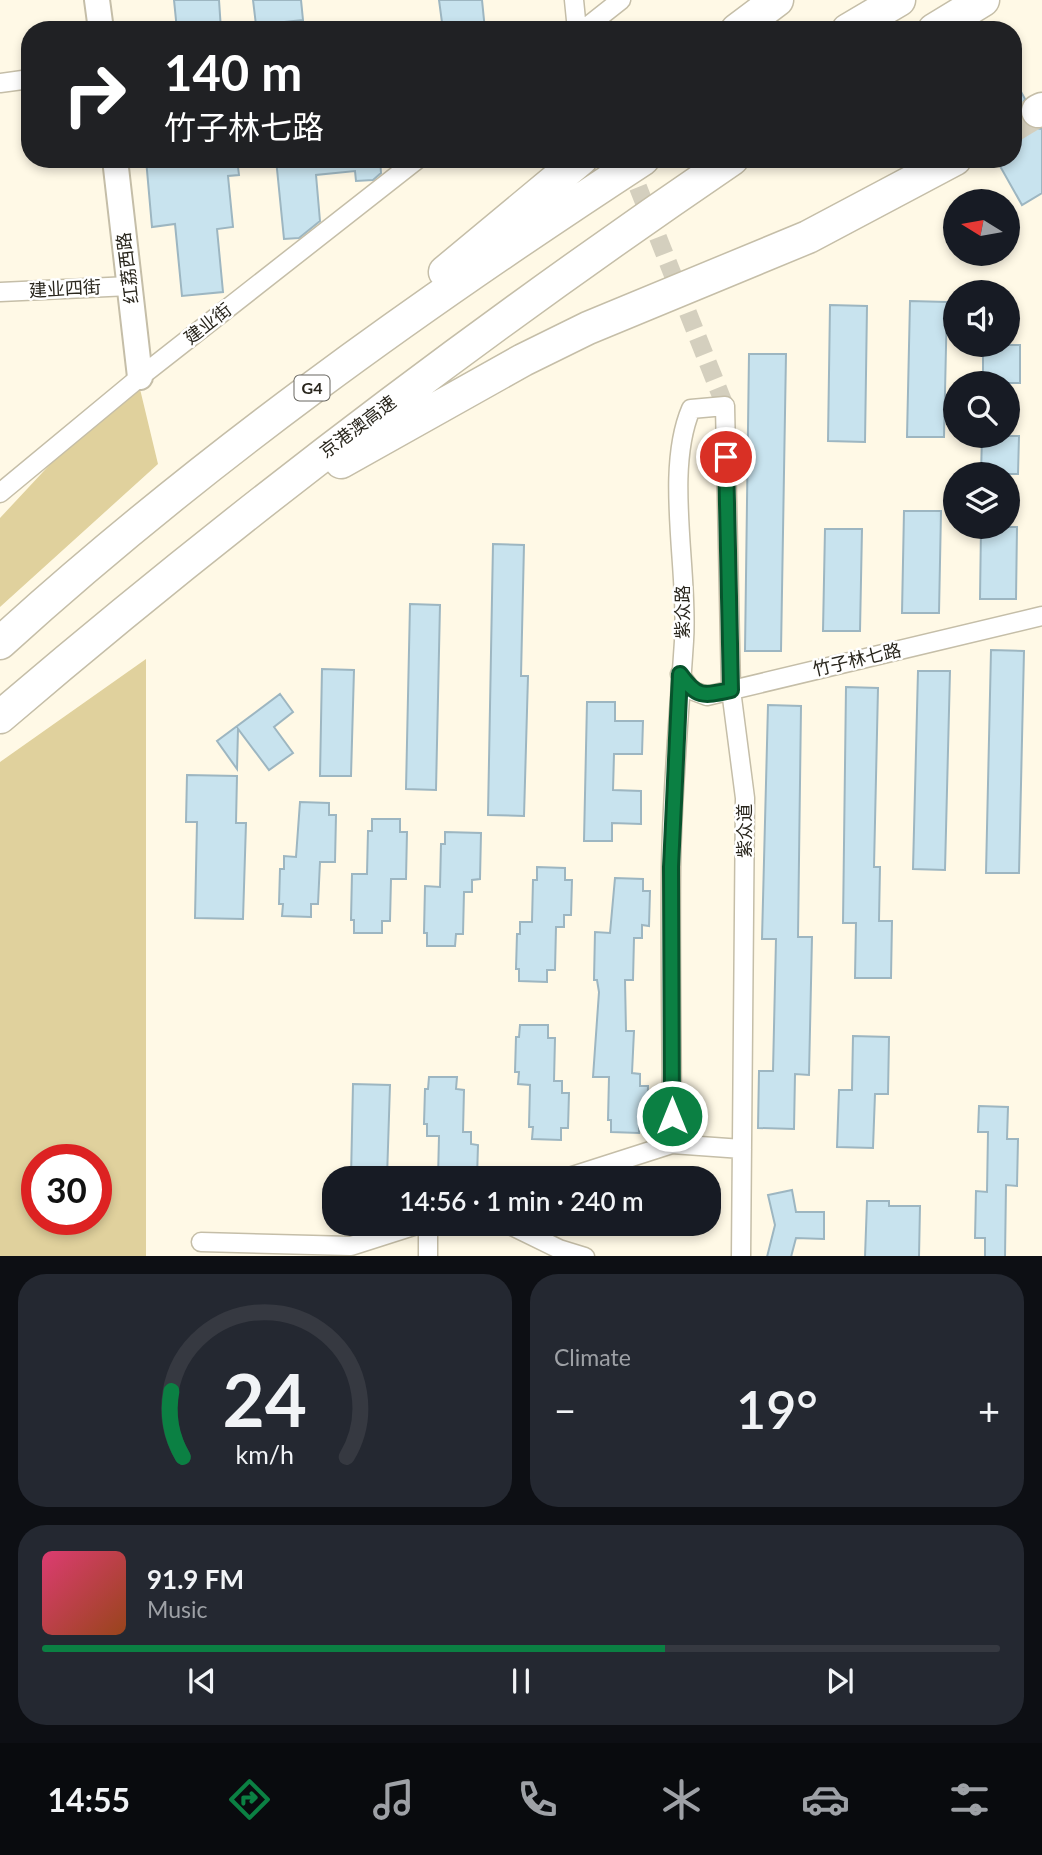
<!DOCTYPE html>
<meta charset="utf-8">
<style>
body{margin:0;font-family:Lato,"Noto Sans SC",sans-serif;background:#242831;color:#f1f3f6;height:100vh;display:flex;flex-direction:column;font-size:26px;white-space:nowrap}
*{box-sizing:border-box;margin:0}
p{font-size:23px;color:#9ea1a6}
.icon{flex:none;width:38px;height:38px;fill:none;stroke:currentColor;stroke-width:2;stroke-linecap:round;stroke-linejoin:round}
.map{position:relative;height:1256px;overflow:hidden}
.side{display:flex;flex-direction:column;gap:18px;padding:18px;background:#0d0f14;flex:1}
.side>*{flex:none}
.top-card{position:absolute;left:21px;top:21px;width:1001px;height:147px;border-radius:28px;box-shadow:0 4px 10px #0003;background:#202124;color:#fff;overflow:hidden}
.needle{width:46px;rotate:281deg}
.controls{position:absolute;left:943px;top:189px;display:grid;gap:14px}
.controls a{display:grid;place-items:center;width:77px;height:77px;border-radius:50%;background:#171b24;box-shadow:0 4px 10px #0003;font-size:35px}
.speed{position:absolute;left:21px;top:1144px;display:flex;gap:14px;font-size:35px;font-weight:700;text-align:center}
.speed>*{display:grid;place-content:center;width:91px;height:91px;border-radius:50%;background:#171b24;box-shadow:0 4px 10px #0003;line-height:1}
.speed .limit{border:10px solid #d22;background:#fff;color:#111}
.pin{position:absolute;display:grid;place-items:center;width:60px;height:60px;color:#fff;margin:-30px;border:4px solid #fff;border-radius:50%;box-shadow:0 2px 7px #0007}
.me{position:absolute;width:77px;margin:-38px;rotate:0deg;stroke-linejoin:round;filter:drop-shadow(0 0 5px #0008)}
.turn{display:flex;align-items:center;gap:24px;height:147px;padding:0 28px;font-size:32px}
.turn .icon{width:91px;height:91px;stroke-width:2.5}
.turn b{display:block;font-size:49px;line-height:60px}
.big{font-size:52px;font-weight:600;line-height:1.1}
.side .card{flex:1;display:flex;flex-direction:column;justify-content:center;gap:10px;min-width:0;padding:0 24px;border-radius:28px;background:#242831}
.side .dial{align-items:center;gap:0}
.dial svg{height:182px;overflow:visible;fill:none;stroke:#363941;stroke-width:7;stroke-linecap:round;text-anchor:middle}
.dial text{fill:#f1f3f6;stroke:none}
.song{display:flex;align-items:center;gap:21px}
.cover{width:84px;height:84px;border-radius:10px;background:linear-gradient(135deg,hsl(340 70% 55%),hsl(20 70% 35%))}
.played{height:7px;border-radius:4px;background:linear-gradient(90deg,#0b8043 65%,#363941 65%)}
.keys{display:flex;justify-content:space-around;direction:ltr}
.heat{display:flex;justify-content:space-between;align-items:center;font-size:38px;direction:ltr}
.side .tiles{flex:1;display:grid;gap:18px;grid-template-columns:1fr 1fr}
.card:last-child{grid-column:span 2}
.trip{position:absolute;left:322px;top:1166px;width:399px;height:70px;border-radius:28px;background:#171b24;box-shadow:0 4px 10px #0003;font-weight:600;line-height:70px;text-align:center}
.tabs{display:flex;height:112px;justify-content:space-around;align-items:center;background:#090b0e;color:#9ea1a6}
.tabs .icon{width:49px;height:49px}
.tabs .selected{color:#0b8043}
.tabs b{font-size:32px;color:#f1f3f6}
.map>svg:first-child{display:block}
</style>
<div class="map">
<svg width="1042" height="1257" viewBox="0 0 1042 1257">
<rect width="100%" height="100%" fill="#fff9e6"/>
<!-- green -->
<path fill="#e0d19d" fill-rule="evenodd" d="M140,389l18,75 -158,143v-89l56,-60z
M146,659v597h-146v-494zM37,1160h59v60h-59z"/>
<!-- building -->
<path fill="#c8e3ee" stroke="#9db6c1" stroke-width="2" d="M174,0h45l2,30h-44z
M253,0h48l2,20 -47,5z
M439,0h43l3,30h-42z
M1013,77l12,22 -5,10 2,11 6,7 14,2v64l-20,12 -26,-46h17z
M146,159h91l2,16 -11,1 5,51 -16,2 6,63 -41,4 -7,-72 -23,3z
M276,159h104l1,14 -8,7 -17,1 -1,-10 -39,4 4,46 -21,17 -15,1z
M910,301l37,1 -3,135h-37z
M830,305l37,1 -2,136 -37,-1z
M983,345h37v38h-37z
M749,354h37l-5,297h-36z
M982,436h37l-1,38h-37z
M904,511h37l-2,102h-37z
M981,527h36l-1,72h-36z
M825,529h37l-2,102h-37z
M493,544l31,1 -3,131h7l-4,140 -36,-1z
M410,604l30,1 -4,185 -30,-1z
M991,650l33,1 -5,222h-33z
M322,669l32,1 -3,106h-31z
M918,671h32l-5,199 -32,-1z
M846,687l32,1 -4,179h6l-1,54h13l-1,57h-36l1,-55h-13z
M280,694l13,18 -19,15 19,26 -24,17 -31,-41 -1,40 -20,-28z
M587,702h28v19h28l-1,33h-28l-1,36 28,1v33l-29,-1v18h-28z
M768,705l33,1 -3,231h14l-3,138 -14,-1 -1,55 -36,-1 1,-57h14l3,-132h-14z
M187,775l50,1 -1,47h10l-3,96 -48,-1 2,-96h-11z
M300,802l29,1v12h7l-1,47h-15l-2,42h-7v13l-29,-1 1,-12h-4l1,-35h4v-13l12,1z
M372,819h28v13h7l-1,47h-15l-1,42h-8v12h-28v-13h-3l1,-46h15l1,-43h4z
M445,832l36,1 -1,46 -8,1v12h-8l-1,42h-7l-1,12h-28v-13h-3l1,-47 15,1 1,-43h4z
M537,867l28,1v12h7l-1,35h-7v12h-8l-1,43h-8v12l-28,-1v-12h-3l1,-35h3v-12h12l1,-42h4z
M615,878l28,1v12h7l-1,35 -7,-1v13h-8l-1,42h-8l1,51h8l-2,42 8,1v12h8l-1,35h-8v12l-28,-1v-12h-3l1,-43h-16l6,-85 -2,-12h-3l1,-48 15,1z
M520,1025h28v13h7l-1,43h8v12h7l-1,35h-7v12l-29,-1 1,-12h-4l1,-42 -12,-1 1,-12h-4l1,-35h3z
M853,1036l36,1 -1,57h-13l-2,54 -36,-1 2,-57h13z
M429,1077h28l-1,12 8,1 -1,42h8v12l7,1 -1,33h-39l1,-42h-12v-12h-3l1,-35h3z
M353,1084l37,1 -3,93h-36z
M979,1106l29,1 -1,32h11l-1,47 -11,-1 -1,72h-20v-19h-10l1,-47 11,1 1,-60h-10z
M792,1190l4,22h28v27l-28,-1 -5,19h-24l8,-32 -7,-30z
M867,1201h22v5h31l-1,51h-54z"/>
<g fill="none" stroke-linecap="round" stroke-linejoin="round">
<!-- minor-tunnel -->
<path stroke="#d4cfbe" stroke-width="18" stroke-dasharray="18 9" stroke-linecap="butt" d="M628,162l97,244"/>
<!-- motorway-tunnel -->
<path stroke="#d4cfbe" stroke-width="32" stroke-dasharray="32 16" stroke-linecap="butt" d="M1013,126l25,-15"/>
<defs>
<path id="minor" d="M574,0l3,30
M583,30l38,-30
M0,83l30,-4
M0,292l130,-6
M0,493l140,-116 278,-218
M680,674l11,16 16,6 335,-80
M672,1144c0,-92 -2,-184 -1,-276 1,-76 8,-151 13,-227 5,-69 -20,-169 7,-232l34,-3 6,284 14,108 -4,459
M566,1178l106,-34 70,5
M428,1223v34
M506,1223l53,26 26,8
M201,1242l150,4 72,-23"/>
<path id="secondary" d="M97,0l4,30
M115,159l25,218"/>
<path id="motorway" d="M737,30l40,-30
M848,30l51,-30
M934,30l49,-30
M1038,111l4,-2
M445,272l136,-113
M341,462l182,-102 65,-32 220,-91 147,-78
M0,643c199,-181 418,-337 643,-484
M0,717c234,-200 478,-385 732,-558"/>
</defs>
<!-- minor casing -->
<use href="#minor" stroke="#c5bea8" stroke-width="21"/>
<!-- secondary casing -->
<use href="#secondary" stroke="#c5bea8" stroke-width="28"/>
<!-- motorway casing -->
<use href="#motorway" stroke="#c5bea8" stroke-width="35"/>
<!-- minor -->
<use href="#minor" stroke="#fff" stroke-width="18"/>
<!-- secondary -->
<use href="#secondary" stroke="#fff" stroke-width="24"/>
<!-- motorway -->
<use href="#motorway" stroke="#fff" stroke-width="32"/>
</g>
<g fill="none" stroke-linecap="round" stroke-linejoin="round">
<defs>
<path id="route" d="M672,1116l-1,-249 9,-193c17,24 23,22 51,16l-5,-233"/>
</defs>
<!-- route casing -->
<use href="#route" stroke="#07532c" stroke-width="18"/>
<!-- route -->
<use href="#route" stroke="#0b8043" stroke-width="12"/>
</g>
<g text-anchor="middle" stroke-width="5" stroke-linejoin="round" paint-order="stroke">
<!-- shield labels -->
<rect fill="#fff" stroke="#696761" stroke-width="2" x="294.5" y="375.5" width="35" height="25" rx="5"/>
<g font-size="16" font-weight="bold" fill="#29261d">
<text x="312" y="394">G4</text>
</g>
<!-- street labels -->
<g font-size="18" fill="#29261d" stroke="#fff">
<text transform="translate(128 268) rotate(-97)" y="6">红荔西路</text>
<text transform="translate(65 289) rotate(-3)" y="6">建业四街</text>
<text transform="translate(208 324) rotate(-38)" y="6">建业街</text>
<text transform="translate(358 427) rotate(-37)" y="6">京港澳高速</text>
<text transform="translate(683 612) rotate(-90)" y="6">紫众路</text>
<text transform="translate(857 660) rotate(-13)" y="6">竹子林七路</text>
<text transform="translate(745 831) rotate(-90)" y="6">紫众道</text>
</g>
</g>
</svg>
<div class="controls">
<a><svg class="needle" viewBox="-14 -14 28 28"><path d="M0-13l5 13h-10z" fill="#e53935"/><path d="M0 13l5-13h-10z" fill="#9ea1a6"/></svg></a>
<a><svg class="icon" aria-label="sound" viewBox="0 0 24 24"><path d="M4 9h4l5-4v14l-5-4H4zM17 9q2 3 0 6"/></svg></a>
<a><svg class="icon" aria-label="search" viewBox="0 0 24 24"><circle cx="10" cy="10" r="6"/><path d="M15 15l6 6"/></svg></a>
<a><svg class="icon" aria-label="layers" viewBox="0 0 24 24"><path d="M12 4l9 5-9 5-9-5zM3 14l9 5 9-5"/></svg></a>
</div>
<div class="speed"><div class="limit">30</div></div>
<div class="pin" style="left:726px;top:457px;background:#d93025"><svg class="icon" aria-label="arrive" viewBox="0 0 24 24"><path d="M6 21V4h12l-3 4 3 4H6"/></svg></div>
<svg class="me" style="left:672px;top:1116px" viewBox="-20 -20 40 40"><circle r="17" fill="#0b8043" stroke="#fff" stroke-width="3"/><path d="M0-11L8 9 0 5-8 9z" fill="#fff"/></svg>
<div class="trip">14:56 · 1 min · 240 m</div>
<div class="top-card">
<div class="turn"><svg class="icon" aria-label="right" viewBox="0 0 24 24"><path d="M7 20v-9h11M14 6l5 5-5 5"/></svg><div><b>140 m</b>竹子林七路</div></div>
</div>
</div>
<section class="side">
<div class="tiles">
<div class="card dial"><svg viewBox="0 0 100 80">
<path d="M14 69A42 42 0 1 1 86 69"/>
<path d="M14 69A42 42 0 0 1 9 40" stroke="#0b8043"/>
<text x="50" y="56" font-size="32" font-weight="700">24</text>
<text x="50" y="72" font-size="11">km/h</text>
</svg></div>
<div class="card"><p>Climate</p>
<div class="heat"><a>−</a><b class="big">19°</b><a>+</a></div>
</div>
<div class="card">
<div class="song"><i class="cover"></i><div><b>91.9 FM</b><p>Music</p></div></div>
<div class="played"></div>
<div class="keys"><svg class="icon" aria-label="previous" viewBox="0 0 24 24"><path d="M18 5L8 12l10 7zM5 5v14"/></svg><svg class="icon" aria-label="pause" viewBox="0 0 24 24"><path d="M8 5v14M16 5v14"/></svg><svg class="icon" aria-label="next" viewBox="0 0 24 24"><path d="M6 5l10 7-10 7zM19 5v14"/></svg></div>
</div>
</div>
</section>
<nav class="tabs">
<b>14:55</b>
<svg class="icon selected" aria-label="directions" viewBox="0 0 24 24"><path d="M12 3l9 9-9 9-9-9zM9 14v-3h6M13 9l2 2-2 2"/></svg>
<svg class="icon" aria-label="music" viewBox="0 0 24 24"><path d="M9 18V5l10-2v13"/><circle cx="6" cy="18" r="3"/><circle cx="16" cy="16" r="3"/></svg>
<svg class="icon" aria-label="phone" viewBox="0 0 24 24"><path d="M5 4h4l2 5-3 2q2 4 5 5l2-3 5 2v4C11 20 4 13 5 4z"/></svg>
<svg class="icon" aria-label="climate" viewBox="0 0 24 24"><path d="M12 3v18M4 7l16 10M4 17L20 7"/></svg>
<svg class="icon" aria-label="car" viewBox="0 0 24 24"><path d="M5 17H2v-5l4-1 3-4h7l3 4 3 1v5h-3M9 17h6M6 11h13"/><circle cx="7" cy="17" r="2"/><circle cx="17" cy="17" r="2"/></svg>
<svg class="icon" aria-label="filters" viewBox="0 0 24 24"><path d="M4 7h16M4 17h16"/><circle cx="9" cy="7" r="2"/><circle cx="15" cy="17" r="2"/></svg>
</nav>
